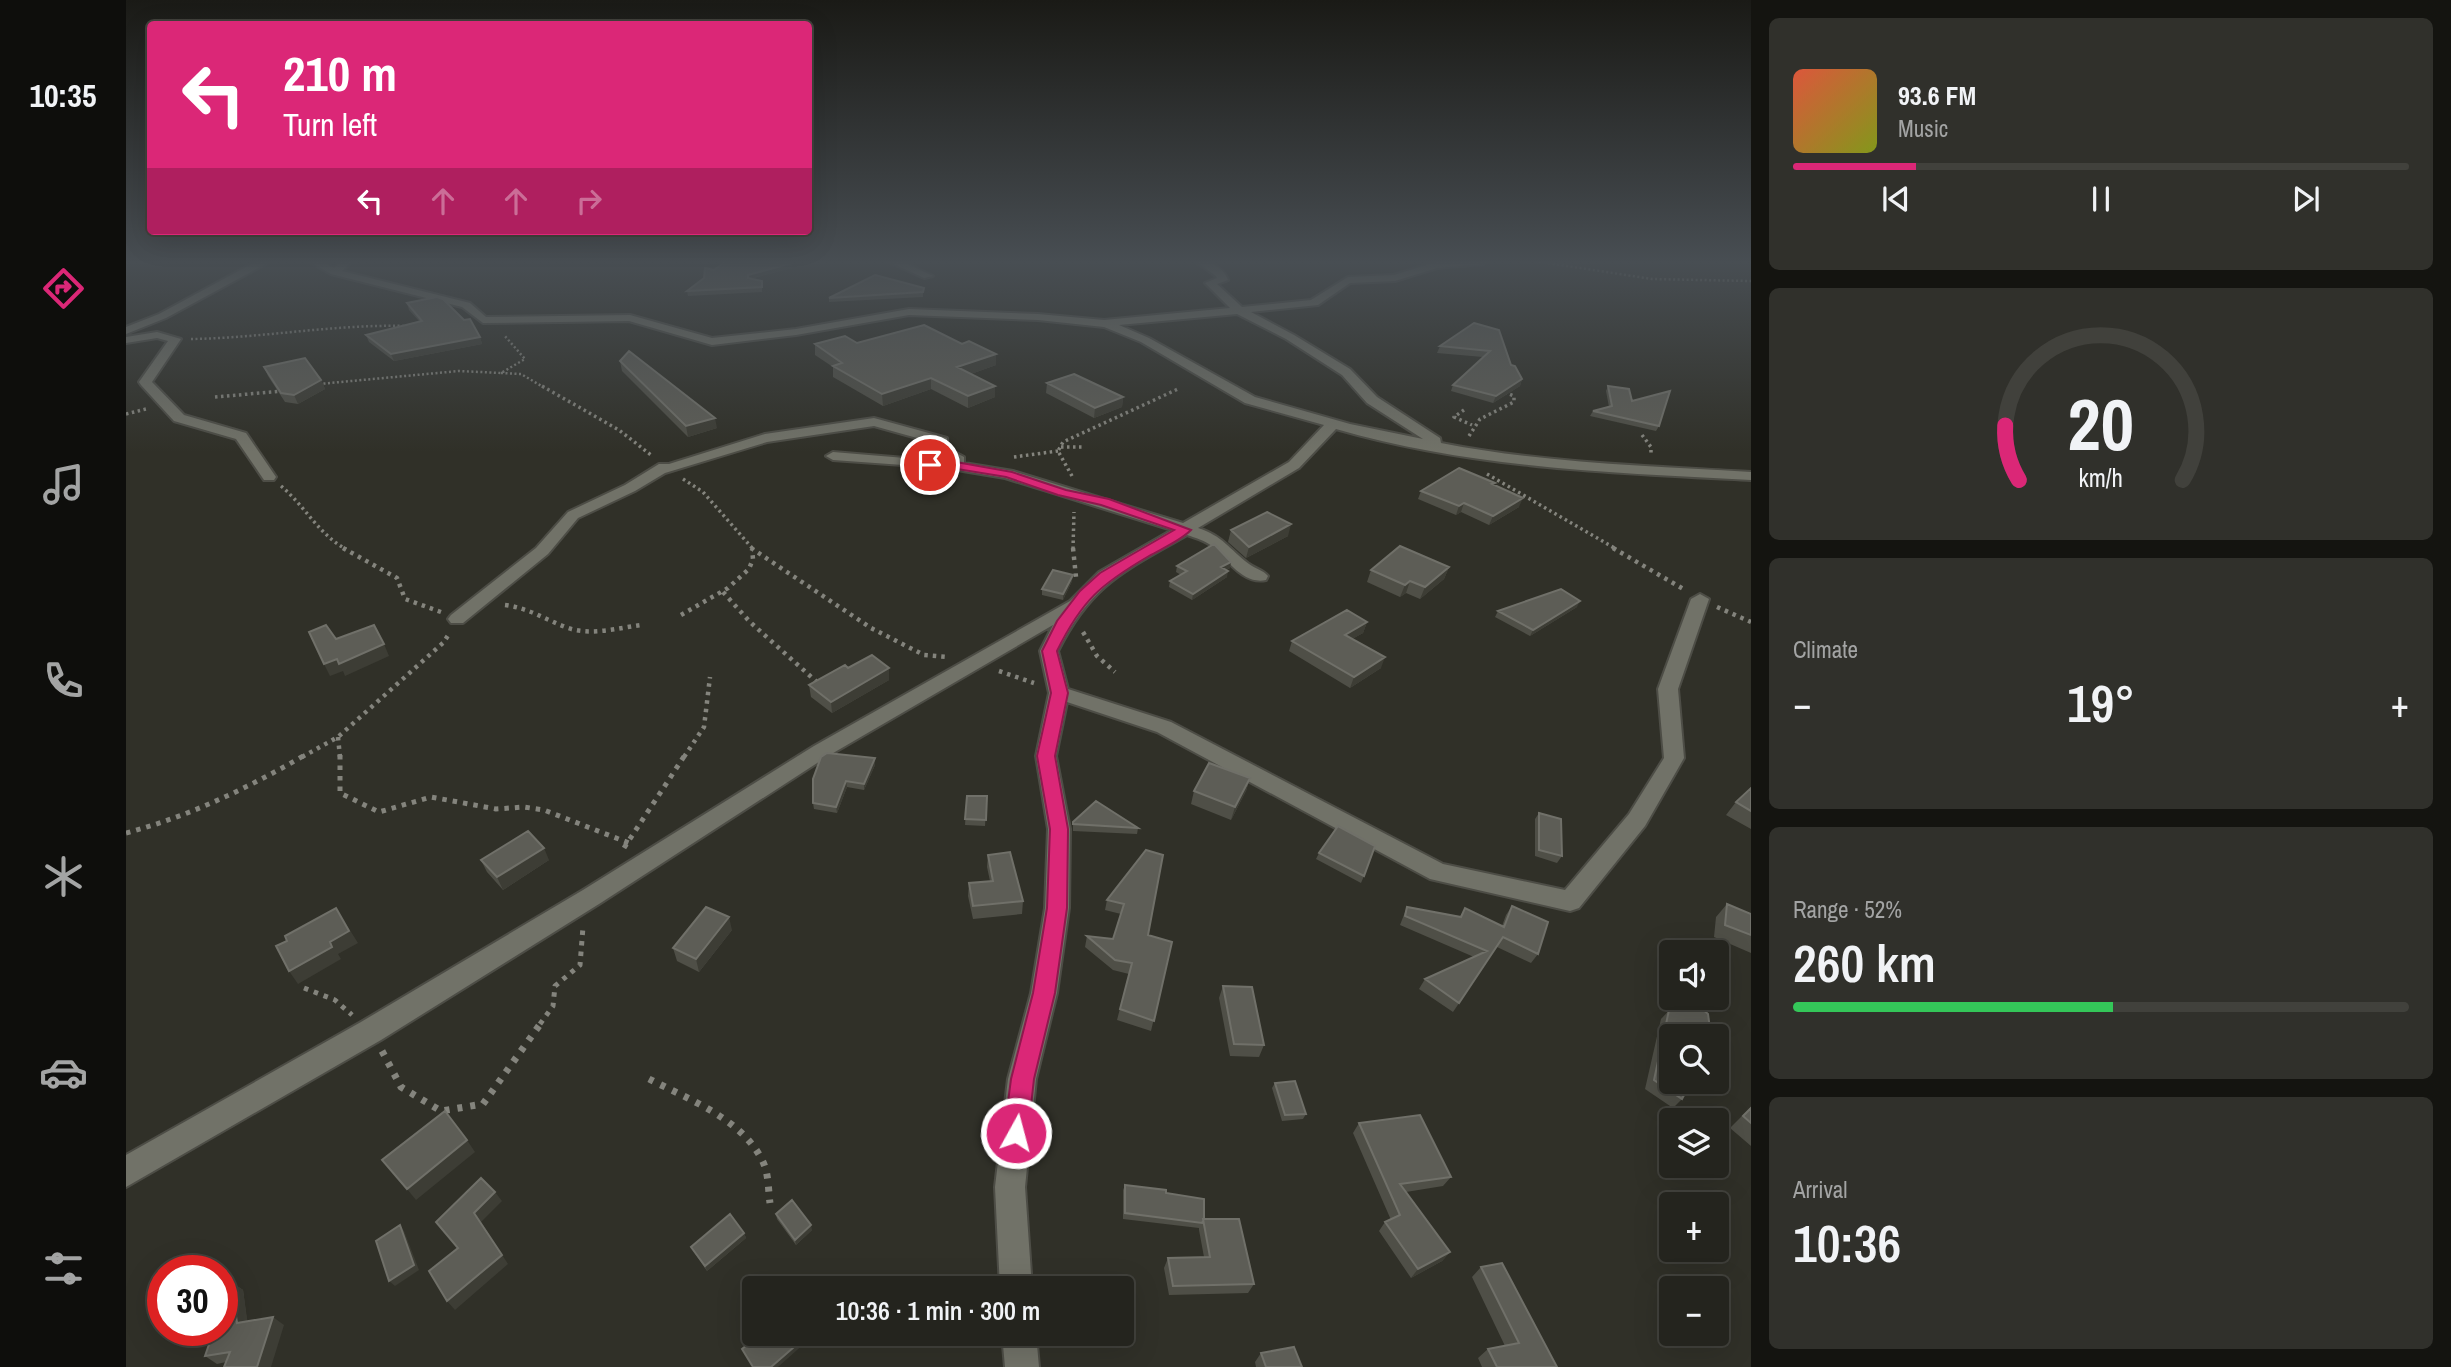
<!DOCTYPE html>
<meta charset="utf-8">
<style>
body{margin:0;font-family:"Archivo Narrow",sans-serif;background:#30302b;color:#f1f3f6;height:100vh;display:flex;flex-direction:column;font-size:26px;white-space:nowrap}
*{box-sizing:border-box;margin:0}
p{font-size:23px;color:#a3a4a4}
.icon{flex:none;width:38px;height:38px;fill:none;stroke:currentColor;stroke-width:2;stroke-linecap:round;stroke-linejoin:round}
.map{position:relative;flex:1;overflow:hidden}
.side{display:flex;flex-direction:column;gap:18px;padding:18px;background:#141410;width:700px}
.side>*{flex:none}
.hud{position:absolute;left:21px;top:21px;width:665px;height:214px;border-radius:7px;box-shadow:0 7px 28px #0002,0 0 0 2px #41413c;background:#db2777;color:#fff;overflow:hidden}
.buttons{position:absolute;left:1533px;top:940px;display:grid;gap:14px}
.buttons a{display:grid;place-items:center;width:70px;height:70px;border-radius:7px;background:#24241e;box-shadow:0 7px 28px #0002,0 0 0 2px #41413c;font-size:35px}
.speed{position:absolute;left:21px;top:1255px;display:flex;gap:14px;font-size:35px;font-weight:700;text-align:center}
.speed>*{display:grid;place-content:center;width:91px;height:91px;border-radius:50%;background:#24241e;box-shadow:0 7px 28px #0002,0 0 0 2px #41413c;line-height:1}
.speed .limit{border:10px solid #d22;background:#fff;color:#111}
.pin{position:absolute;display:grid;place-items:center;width:60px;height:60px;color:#fff;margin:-30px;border:4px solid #fff;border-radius:50%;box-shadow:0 2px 7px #0007}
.me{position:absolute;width:77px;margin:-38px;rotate:7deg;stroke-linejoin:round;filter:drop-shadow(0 0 5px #0008)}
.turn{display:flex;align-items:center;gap:24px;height:147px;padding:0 21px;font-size:32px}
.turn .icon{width:91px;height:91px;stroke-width:2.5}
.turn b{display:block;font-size:49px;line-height:60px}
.lanes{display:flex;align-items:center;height:66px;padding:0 21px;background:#0003;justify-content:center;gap:35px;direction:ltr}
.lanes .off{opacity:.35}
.big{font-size:52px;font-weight:600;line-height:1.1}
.side .tile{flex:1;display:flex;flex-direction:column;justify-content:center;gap:10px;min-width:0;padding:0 24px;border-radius:10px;background:#30302b}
.side .dial{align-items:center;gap:0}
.dial svg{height:182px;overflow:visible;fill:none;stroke:#41413c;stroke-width:7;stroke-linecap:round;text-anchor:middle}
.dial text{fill:#f1f3f6;stroke:none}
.song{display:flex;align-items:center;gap:21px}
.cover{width:84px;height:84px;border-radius:10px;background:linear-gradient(135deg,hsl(10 70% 55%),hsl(70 70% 35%))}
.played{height:7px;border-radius:4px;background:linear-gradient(90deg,#db2777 20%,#41413c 20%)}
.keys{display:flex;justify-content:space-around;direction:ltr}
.heat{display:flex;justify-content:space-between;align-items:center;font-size:38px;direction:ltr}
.charge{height:10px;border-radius:5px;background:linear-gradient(90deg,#34c759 52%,#41413c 0)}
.trip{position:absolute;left:616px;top:1276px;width:392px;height:70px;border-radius:7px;background:#24241e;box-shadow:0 7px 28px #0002,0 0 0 2px #41413c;font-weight:600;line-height:70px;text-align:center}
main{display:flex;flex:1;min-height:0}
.tab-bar{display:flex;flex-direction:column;width:126px;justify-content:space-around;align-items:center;background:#0e0e0c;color:#a3a4a4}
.tab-bar .icon{width:49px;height:49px}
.tab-bar .selected{color:#db2777}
.tab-bar b{font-size:32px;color:#f1f3f6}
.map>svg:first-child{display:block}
</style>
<main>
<nav class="tab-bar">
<b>10:35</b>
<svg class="icon selected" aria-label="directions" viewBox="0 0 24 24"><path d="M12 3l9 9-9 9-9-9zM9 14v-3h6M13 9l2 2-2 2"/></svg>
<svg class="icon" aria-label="music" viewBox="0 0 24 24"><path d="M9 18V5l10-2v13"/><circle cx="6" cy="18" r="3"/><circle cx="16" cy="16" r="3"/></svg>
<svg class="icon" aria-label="phone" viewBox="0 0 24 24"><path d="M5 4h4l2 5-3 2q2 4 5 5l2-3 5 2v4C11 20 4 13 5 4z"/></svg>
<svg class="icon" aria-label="climate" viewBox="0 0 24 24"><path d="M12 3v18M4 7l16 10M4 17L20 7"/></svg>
<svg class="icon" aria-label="car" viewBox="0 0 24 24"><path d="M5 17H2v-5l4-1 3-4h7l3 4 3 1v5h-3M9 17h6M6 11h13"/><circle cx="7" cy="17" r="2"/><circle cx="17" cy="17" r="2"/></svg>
<svg class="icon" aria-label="filters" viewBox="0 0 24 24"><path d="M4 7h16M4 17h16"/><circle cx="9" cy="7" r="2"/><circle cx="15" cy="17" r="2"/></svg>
</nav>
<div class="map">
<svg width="1625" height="1367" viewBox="0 0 1625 1367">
<rect width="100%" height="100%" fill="#303028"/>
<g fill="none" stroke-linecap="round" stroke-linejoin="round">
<defs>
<path id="minor" d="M131,261h14l-105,57 -40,16v-7l33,-13z
M182,261h13l13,7 7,-7h11l-10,10 128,32 16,14 144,-2 82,23 84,-9 113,-20 129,5 66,6 126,-12 -25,-25 12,-5 -1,-2 -21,-15c14,0 28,5 33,19l-11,4 25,23 69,-7 37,-23 46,-2 42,-13 52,-1 -5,3 -46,4 -42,13 -45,2 -32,22 -67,7 43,23 56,34 27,28 63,41 1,5c102,20 206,23 310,29v8c-139,-7 -280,-12 -415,-51l-37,39 -101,60c25,8 31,21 51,36 7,5 14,6 19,12l-2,4c-23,5 -39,-21 -54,-34 -8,-6 -16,-8 -25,-11 -62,36 -95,48 -129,116l10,38 103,33 272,142 122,26 64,-76 35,-56 -6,-69 33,-90 9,-5 9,5 -31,90 6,69 -39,68 -66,82 -9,3 -140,-32 -273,-147 -90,-30 -11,54 14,73 -1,79 -12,85 -21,86 -11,108 7,101h-32l-5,-101 13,-108 23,-86 14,-85 3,-79 -12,-73 13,-63 -9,-42 13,-26 -225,131 -229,148 -218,136 -255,147v-32l235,-133 222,-132 231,-144 256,-145 29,-29 73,-42 -167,-52 -60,-10 -112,-8 -7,-4 7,-4 84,7h30l-12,-6v-10l-61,-17 -107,16 -102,31 -30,18 -57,27 -30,36 -85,69h-12l-3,-4 3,-4 85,-67 32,-36 57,-27 34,-21h10l96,-30 109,-16 73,20v10l17,9v6l49,8 170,52 106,-61 35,-37 -79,-22 -104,-61 -37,-15 -66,-7 -129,-5 -113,20 -84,10 -83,-24 -146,2 -21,-16 -131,-33zM1111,314l49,25 56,36 25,28 56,36 -73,-15 -95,-27 -106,-59 -30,-13z
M761,261h14l32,15 -9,2z
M31,332l24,7 -29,43 32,33 62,18 30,44 -2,3h-10l-28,-41 -62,-18 -33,-36 -2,-3 29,-41 -11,-3 -31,5v-6z
M876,1334h34l3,33h-34z"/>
</defs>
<!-- minor casing -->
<use href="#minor" stroke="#4d4d46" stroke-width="4"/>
<!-- path-far4 -->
<path stroke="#84847d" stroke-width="2.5" stroke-dasharray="2 2.5" stroke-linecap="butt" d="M1409,261l117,18 99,2
M65,339c72,-1 143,-15 215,-13
M375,373l20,1 24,14
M193,384l140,-13 42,2 24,-14 -21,-24"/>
<!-- path-far3 -->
<path stroke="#84847d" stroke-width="3.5" stroke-dasharray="2.5 3.5" stroke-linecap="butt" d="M416,386l77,44 32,25
M89,397l68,-6
M1338,410l-10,7 18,8
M0,414l20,-5
M1516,435l9,12v9
M1343,436l11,-17 34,-17v-6l-10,-4
M935,447h22
M888,457l44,-6
M1361,474l129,75
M946,476l-14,-25 5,-9 115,-53
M557,479l20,13 50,57
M155,486c24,20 38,49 65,63
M947,549l1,-37"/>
<!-- path-far2 -->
<path stroke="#84847d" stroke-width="4.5" stroke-dasharray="3.5 5" stroke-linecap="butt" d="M217,548l54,30 8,21 36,13
M625,548l120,80 53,27 23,2
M947,548l3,29
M1487,548l72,42
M597,592l27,30 68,61
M379,605c24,3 41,15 63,23 23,8 50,0 73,-3
M1591,607l34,15
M555,615l47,-27 21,-19 4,-10 -1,-10
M957,632l14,24 18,16
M873,671l35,12
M212,737l2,20
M176,757l36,-20 106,-95 6,-10
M558,757l20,-30 6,-50"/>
<!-- path-far1 -->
<path stroke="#84847d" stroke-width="5" stroke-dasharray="4.5 6" stroke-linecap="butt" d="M214,755v38l39,19 52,-15 65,12 28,-2 20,3 85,33
M0,833c64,-17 122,-45 179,-78
M498,848l61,-93
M178,988l31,12 17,15
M414,1024l13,-18 2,-20 25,-21 3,-38"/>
<!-- path -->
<path stroke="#84847d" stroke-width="7" stroke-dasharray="5 8" stroke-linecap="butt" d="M256,1051l19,36 40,24 42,-7 58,-81
M523,1079c39,20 93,40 113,81 7,13 6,29 8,43"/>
<!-- minor -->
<use href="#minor" fill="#717268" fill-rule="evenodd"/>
</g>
<!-- wall -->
<path fill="#4f4f47" d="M665,261l1,7 -42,11 12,2v11l-74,4 -1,-5 27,-21z
M797,292v5l-94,5v-4z
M281,303l57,17 16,17 2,7 -88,17 -25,-19 -3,-7 53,-14 -10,-11z
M1348,323l48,56 -2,7 -27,17 -42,-12 2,-6 30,-28 -46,-4 3,-7z
M731,343l139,22 -25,9 24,12v11l-27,11 -37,-19 -48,17 -50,-29v-10l-18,-12v-11z
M494,361l97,67 -29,9 -66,-66z
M138,367l57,13 4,9 -27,15 -13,-2 -17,-26z
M921,383l76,14 -1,10 -28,11 -48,-25z
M1482,386l24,15 27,25 -3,5 -66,-15 3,-5 16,-4 -3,-16z
M1369,483l-1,2 25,22 -30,18 -28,-13 -5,3 -38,-16 3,-8z
M1105,530l57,6 -42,22 -18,-16z
M1051,566l53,2 -4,2 1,7 -35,23 -23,-13 1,-6 11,-6 -5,-3z
M1323,567l-5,12 -24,20 -14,-6 -6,4 -33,-15 4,-12z
M946,581l-9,19 -21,-5v-6z
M1451,607l-47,29 -35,-19 3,-6z
M1241,622l-4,11 -11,6 29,29 -31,20 -61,-37 3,-10z
M722,668h41v12l-57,33 -21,-16 -2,-12z
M749,758v7l-11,25 -17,-3 -10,26 -23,-4 -1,-6z
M1124,778l-4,13 -15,29 -40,-16 3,-13z
M1625,788v41l-25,-14 10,-13z
M841,796h20l-2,30 -20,-1z
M1413,813l23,43 -5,7 -22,-7v-37z
M947,822l65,6 -1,6 -64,-3z
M1020,850l2,85 24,7 -21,89 -34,-11 12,-46 -16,-4 -28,-23 2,-11 26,3 8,-25 -16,-4 2,-10z
M1193,853l45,23 -3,7 -45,-24z
M862,855l35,46 -1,13 -49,5 -5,-23 1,-13 21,-2 -3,-14z
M355,860h68l-46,30 -16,-18z
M1601,904l24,10v39l-37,-16 2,-20z
M1386,906l26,48 -7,9 -34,-16 -44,65 -34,-23 6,-10 49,-22 -74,-32 7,-18 53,10 5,-9 37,18 4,-11z
M606,930l-33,42 -22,-11 -4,-13z
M1097,986l41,59 -5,12 -29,-1 -11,-58z
M1551,1002l5,97 -9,9 -28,-19 16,-70z
M1149,1083l31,31 -3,5 -21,2 -10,-33z
M1625,1107v39l-21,-18z
M1233,1123l92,54 -8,9 -37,6 44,60 -8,9 -31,17 -32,-47 6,-9 6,-2 -38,-87z
M999,1185l41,8 38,26 50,65 -6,9 -79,2 -5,-27 4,-10 36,-1 -5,-27v-2l-76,-9v-29z
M650,1214l36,16 -16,15 -19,-26z
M618,1233l2,5 -39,33 -13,-19 -3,-5z
M1355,1267l76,100h-75l-4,-9 10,-9 17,-3 -33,-69z
M105,1282l12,8 4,32 37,3 -58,37 -9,2 -12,-8 5,-16 -19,7 34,-50z
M1135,1353l41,14h-46l-1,-5z"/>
<!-- shaded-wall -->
<path fill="#3d3d35" d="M666,263v5l-44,11v-4z
M354,337l2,7 -88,17 -3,-7z
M870,354v11l-39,14v-12z
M805,378v11l-48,17 -1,-12z
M1396,379l-2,7 -27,17 3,-7z
M195,380l4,9 -27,15 -4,-9z
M869,386v11l-27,11v-12z
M997,397l-1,10 -28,11 1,-10z
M589,418l2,10 -29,9 -2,-11z
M1397,498l-4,9 -30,18 4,-9z
M1338,503l-3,9 -5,3 3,-9z
M1165,524l-3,12 -42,22 3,-11z
M1105,562l-1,6 -11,5 2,-6z
M1323,567l-5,12 -24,20 5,-12z
M1102,571l-1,6 -35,23 1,-6z
M947,575l-1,6 -9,19v-6z
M1284,581l-4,12 -6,4 5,-12z
M1454,601l-3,6 -47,29 3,-6z
M1241,622l-4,11 -22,12 4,-10z
M258,644l5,12 -44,20 -2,-5 -13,5 -6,-12z
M1259,657l-4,11 -31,20 4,-11z
M763,668v12l-57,33 -1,-11z
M749,758v7l-11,25v-6z
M1124,778l-4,13 -15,29 4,-13z
M720,781l1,6 -10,26 -1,-6z
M418,848l5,12 -46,30 -6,-13z
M210,908l22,35 -20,11 3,5 -43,25 -9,-13 41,-29z
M603,917l3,13 -33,42 -3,-13z
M341,1140l8,12 -59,48 -9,-11z
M369,1192l7,9 -21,21 27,42 -53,46 -8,-9 27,-88z
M274,1225l4,6 15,39 -24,16 -6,-5z
M685,1225l1,5 -16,15 -1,-5z
M618,1233l2,5 -39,33 -2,-5z
M1324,1252l-8,9 -31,17 7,-9z
M105,1282l12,8 6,42 -12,-9z
M147,1317l11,8 -13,42h-14z
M77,1330h18l6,4 -36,13 -13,-8z
M683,1334h6l-37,33h-7z"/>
<!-- building -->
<path fill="#5d5d56" stroke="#707069" stroke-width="2" d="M600,261h65l1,2 -44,12v3l14,3v6l-75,4 17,-13 1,-10 9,2z
M749,275l49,13 -1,4 -94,6z
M311,297l6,2 21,21 6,-1 10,18 -89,17 -25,-19 56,-14 -15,-18z
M1348,323l25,7 12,35 4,1 7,13 -26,17 -43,-11 37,-34 -50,-5z
M798,325l38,19 7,-3 27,13 -39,13 38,19 -27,10 -37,-18 -49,16 -49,-28 9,-3 -27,-19 30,-8 12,7z
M503,351l86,67 -29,8 -66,-65z
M179,358l16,22 -27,15 -13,-2 -17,-26z
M948,374l49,23 -28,11 -48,-25z
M1482,386l21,3 3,12 38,-10 -11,35 -66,-15 19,-5z
M1333,468l36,15 -3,1 31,14 -30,18 -29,-13 -5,3 -38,-15z
M1141,512l24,12 -42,23 -18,-17z
M1088,544l17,18 -10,5 7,4 -35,23 -23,-13 17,-10 -10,-5z
M1274,546l49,21 -24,20 -15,-6 -5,4 -34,-15z
M927,570l20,5 -10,19 -21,-5z
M1435,589l19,12 -47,29 -35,-19z
M1221,610l20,12 -22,13 40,22 -31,20 -62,-36z
M200,625l10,14 38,-14 10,19 -45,20 -2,-5 -13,5 -15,-32z
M746,655l17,13 -58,34 -22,-17 36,-20 3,3z
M701,753l48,5 -11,26 -18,-3 -10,26 -23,-4v-24l8,-22z
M1083,763l41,15 -15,29 -41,-16z
M1625,788v23l-15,-9z
M841,796h20l-1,24 -21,-1z
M970,801l42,27 -65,-4v-2z
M1413,813l22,6 1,37 -23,-6z
M1212,826l37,20 -11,30 -45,-23z
M402,831l16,17 -47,29 -16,-17z
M1020,850l17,5 -15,80 24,7 -18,79 -34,-12 12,-46 -17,-3 -28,-24 26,3 11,-35 -17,-4z
M884,852l13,49 -50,5 -4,-23 24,-2 -5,-26z
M1601,904l24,10v21l-26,-10z
M1386,906l36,16 -10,32 -35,-17 -44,66 -34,-24 62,-28 -82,-35 2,-9 54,10 4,-9 39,19z
M580,907l23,10 -33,42 -23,-11z
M210,908l13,23 -19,11 2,5 -43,24 -13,-25 11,-5 -2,-5z
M1097,986l29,1 12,58 -30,-1z
M1561,1001l11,4 10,9 3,22h-40v46h20l-9,17 -28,-19 15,-70 8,-8z
M1169,1081l11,33 -21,1 -10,-32z
M1625,1108v15l-8,-7z
M319,1111l22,29 -60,49 -25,-29z
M1294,1115l31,62 -51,7 50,68 -32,17 -33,-47 15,-7 -41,-92z
M355,1178l14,14 -21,21 28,42 -55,46 -18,-30 29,-23 -22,-26z
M999,1185l41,5v3l38,6v20l-2,4 -77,-10z
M666,1200l19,25 -16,15 -19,-26z
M604,1214l14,19 -39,33 -14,-19z
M1077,1219h36l15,65 -81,2 -5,-28 42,-1z
M274,1225l14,40 -25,16 -13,-40z
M1376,1263l55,104h-60l-9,-18 31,-6 -38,-76z
M105,1282l6,41 36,-6 -16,50h-33l6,-15 -25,4 9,-26h8v-31l3,-2z
M54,1330h23l-25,9z
M635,1334h48l-38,33h-18l-11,-18z
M1168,1347l8,20h-36l-5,-14z"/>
<!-- sky -->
<linearGradient id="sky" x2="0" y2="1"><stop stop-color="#1a1a16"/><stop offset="0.58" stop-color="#484e53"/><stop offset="1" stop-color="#484e53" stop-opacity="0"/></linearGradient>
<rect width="1625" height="452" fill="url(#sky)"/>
<!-- route -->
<path fill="#db2777" stroke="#8e194d" stroke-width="2" d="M819,460l67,12 54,18 43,9 82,31c-11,11 -28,18 -42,26 -48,28 -67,44 -92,95l11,42 -13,63 13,73 -1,79 -12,85 -21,86 -6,54 -4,8 -8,4 -9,-4 -3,-8 7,-54 22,-86 14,-85 3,-79 -13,-73 14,-63 -9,-42 15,-30 23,-30 20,-18 74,-43 -73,-25 -43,-10 -52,-18 -61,-10 -15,1 -6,-3 6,-4z"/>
</svg>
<div class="buttons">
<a><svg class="icon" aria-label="sound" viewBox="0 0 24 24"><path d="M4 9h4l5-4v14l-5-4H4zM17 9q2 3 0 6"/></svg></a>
<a><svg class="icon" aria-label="search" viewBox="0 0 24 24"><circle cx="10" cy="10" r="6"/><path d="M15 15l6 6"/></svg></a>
<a><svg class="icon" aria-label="layers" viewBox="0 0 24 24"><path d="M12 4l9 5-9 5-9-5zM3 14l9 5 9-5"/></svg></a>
<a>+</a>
<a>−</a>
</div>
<div class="speed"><div class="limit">30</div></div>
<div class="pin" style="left:804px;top:465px;background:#d93025"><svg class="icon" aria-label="arrive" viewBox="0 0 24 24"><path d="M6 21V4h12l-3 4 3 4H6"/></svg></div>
<svg class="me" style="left:890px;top:1133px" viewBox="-20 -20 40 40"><circle r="17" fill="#db2777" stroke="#fff" stroke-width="3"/><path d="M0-11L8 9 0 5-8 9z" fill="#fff"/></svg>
<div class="trip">10:36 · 1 min · 300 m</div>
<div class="hud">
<div class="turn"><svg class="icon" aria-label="left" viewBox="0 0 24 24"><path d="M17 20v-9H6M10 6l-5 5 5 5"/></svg><div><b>210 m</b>Turn left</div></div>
<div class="lanes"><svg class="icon" aria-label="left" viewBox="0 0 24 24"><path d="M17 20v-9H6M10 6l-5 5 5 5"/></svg><svg class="icon off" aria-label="ahead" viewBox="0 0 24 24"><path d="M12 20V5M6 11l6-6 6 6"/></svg><svg class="icon off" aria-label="ahead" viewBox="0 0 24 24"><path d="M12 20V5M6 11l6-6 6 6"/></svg><svg class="icon off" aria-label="right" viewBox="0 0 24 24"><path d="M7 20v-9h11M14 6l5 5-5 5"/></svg></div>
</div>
</div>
<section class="side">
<div class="tile">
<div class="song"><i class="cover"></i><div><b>93.6 FM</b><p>Music</p></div></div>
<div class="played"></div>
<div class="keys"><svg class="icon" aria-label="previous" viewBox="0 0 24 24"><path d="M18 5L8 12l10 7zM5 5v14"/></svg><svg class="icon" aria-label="pause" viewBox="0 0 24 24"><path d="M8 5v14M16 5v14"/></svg><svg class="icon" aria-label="next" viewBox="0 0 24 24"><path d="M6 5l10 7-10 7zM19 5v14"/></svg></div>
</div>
<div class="tile dial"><svg viewBox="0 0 100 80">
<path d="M14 69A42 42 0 1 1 86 69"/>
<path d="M14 69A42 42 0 0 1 8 45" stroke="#db2777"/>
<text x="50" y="56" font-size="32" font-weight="700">20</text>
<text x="50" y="72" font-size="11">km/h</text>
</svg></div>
<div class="tile"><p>Climate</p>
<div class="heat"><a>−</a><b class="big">19°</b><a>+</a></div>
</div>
<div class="tile"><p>Range · 52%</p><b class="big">260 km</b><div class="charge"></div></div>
<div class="tile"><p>Arrival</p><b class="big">10:36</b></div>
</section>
</main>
